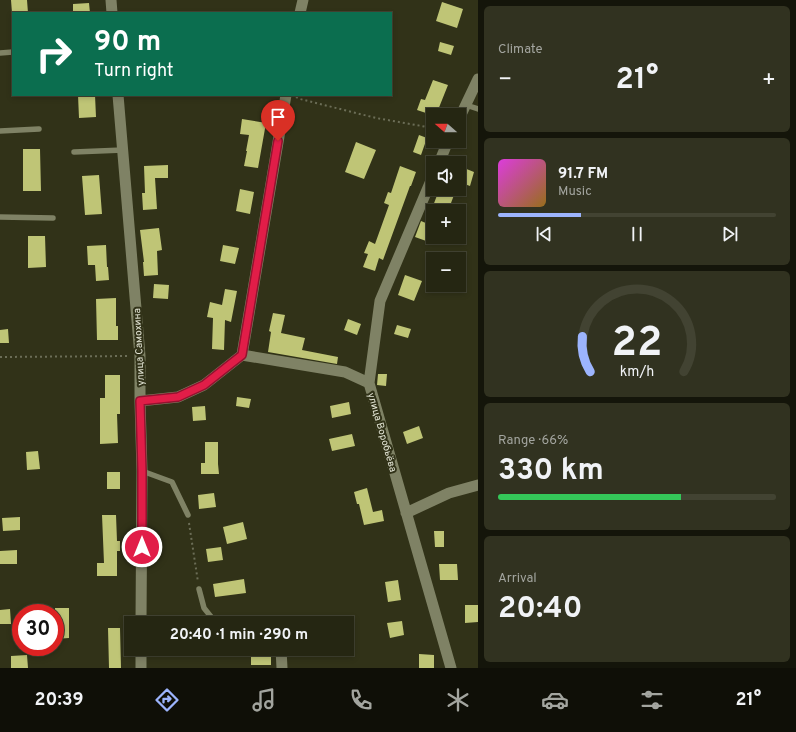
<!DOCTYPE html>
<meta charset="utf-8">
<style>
body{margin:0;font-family:Overpass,sans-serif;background:#313220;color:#f1f3f6;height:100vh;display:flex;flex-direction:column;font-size:15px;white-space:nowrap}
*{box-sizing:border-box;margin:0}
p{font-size:13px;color:#a3a59f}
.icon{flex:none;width:22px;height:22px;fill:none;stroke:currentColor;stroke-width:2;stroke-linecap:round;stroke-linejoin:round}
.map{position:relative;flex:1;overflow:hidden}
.drawer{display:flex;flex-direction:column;gap:6px;padding:6px;background:#14150a;width:318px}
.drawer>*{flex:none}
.banner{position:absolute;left:12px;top:12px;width:380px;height:84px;border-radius:0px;box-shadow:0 2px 6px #0003,0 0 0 1px #424332;background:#0b6e4f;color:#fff;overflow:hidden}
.needle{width:26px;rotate:290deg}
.controls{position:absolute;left:426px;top:108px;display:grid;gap:8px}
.controls a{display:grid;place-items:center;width:40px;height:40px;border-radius:0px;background:#252612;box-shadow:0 2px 6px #0003,0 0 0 1px #424332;font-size:20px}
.speed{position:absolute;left:12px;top:604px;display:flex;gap:8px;font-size:20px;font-weight:700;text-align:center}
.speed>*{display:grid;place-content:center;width:52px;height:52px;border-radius:50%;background:#252612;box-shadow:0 2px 6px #0003,0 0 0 1px #424332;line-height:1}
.speed .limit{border:6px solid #d22;background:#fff;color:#111}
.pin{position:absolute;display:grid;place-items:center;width:34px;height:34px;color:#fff;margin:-41px -17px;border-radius:50% 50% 50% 0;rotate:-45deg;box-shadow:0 0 4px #0007}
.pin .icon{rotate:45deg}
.me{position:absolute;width:44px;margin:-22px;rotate:0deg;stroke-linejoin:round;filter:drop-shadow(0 0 3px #0008)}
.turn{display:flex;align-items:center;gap:14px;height:84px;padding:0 16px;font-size:18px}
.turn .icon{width:52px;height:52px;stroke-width:2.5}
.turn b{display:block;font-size:28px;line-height:34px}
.big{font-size:30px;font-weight:700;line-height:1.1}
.drawer .card{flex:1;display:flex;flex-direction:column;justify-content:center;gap:6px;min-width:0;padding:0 14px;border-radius:6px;background:#313220}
.drawer .dial{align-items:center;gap:0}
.dial svg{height:104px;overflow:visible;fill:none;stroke:#424332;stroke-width:7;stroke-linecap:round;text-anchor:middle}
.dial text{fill:#f1f3f6;stroke:none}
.song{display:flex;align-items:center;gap:12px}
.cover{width:48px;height:48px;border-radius:6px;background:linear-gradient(135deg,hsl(300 70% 55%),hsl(40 70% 35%))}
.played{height:4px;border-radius:2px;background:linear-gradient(90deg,#9cb4fd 30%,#424332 30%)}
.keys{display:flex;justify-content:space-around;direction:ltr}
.heat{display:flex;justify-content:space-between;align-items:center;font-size:22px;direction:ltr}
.charge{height:6px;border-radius:3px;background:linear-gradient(90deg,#34c759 66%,#424332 0)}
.trip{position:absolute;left:124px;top:616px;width:230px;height:40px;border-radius:0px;background:#252612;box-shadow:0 2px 6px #0003,0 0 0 1px #424332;font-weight:700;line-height:40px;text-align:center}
.dock{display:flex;height:64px;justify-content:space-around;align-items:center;background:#0f0f07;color:#a3a59f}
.dock .icon{width:28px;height:28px}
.dock .active{color:#9cb4fd}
.dock b{font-size:18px;color:#f1f3f6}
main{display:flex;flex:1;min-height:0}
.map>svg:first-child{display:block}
</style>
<main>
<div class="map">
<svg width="478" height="668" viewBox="0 0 478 668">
<rect width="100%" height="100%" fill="#313218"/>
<!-- building -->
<path fill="#bfc576" d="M11,0h16l1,13h-16z
M442,2l21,7 -6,19 -21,-7z
M89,3l1,10h-17v-9z
M440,42l14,4 -3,9 -13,-4z
M433,80l15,5 -12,30h-4l-15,-5 4,-11 4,1z
M78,95h17l1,22 -17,1z
M242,119l24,4 -8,45 -14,-2 3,-15h-1l3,-16 -9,-1z
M419,135l8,3 -6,17 -8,-3z
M356,142l20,8 -12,29 -19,-7z
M23,149h17l1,42h-18z
M168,165v13h-13l2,31 -14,1 -1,-17h3l-1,-27z
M400,166l16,6 -5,14h-1l-27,74 -4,-2 -4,13 -12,-4 5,-13 -4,-1 5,-12 6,3 14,-39 -5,-2 4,-11 3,1z
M459,166l15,6 -4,14 -11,-4z
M99,175l3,39 -17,1 -3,-39z
M240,189l14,3 -4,22 -14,-3z
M439,190l15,5 -6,16 -15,-5z
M421,221l12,5v6l-4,10 -14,-5z
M159,228l3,22 -5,1 1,24 -14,1 -1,-14h1l-4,-32z
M28,236h17l1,31 -18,1z
M106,245l1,22h1l1,13 -13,1 -1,-16h-7l-1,-19z
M223,245l16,3 -4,16 -15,-3z
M405,275l17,6 -8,20 -16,-6z
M154,284l15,1 -1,14 -15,-1z
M225,289l12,2 -6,31 -6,-2 -1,30 -12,-1 1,-31 -6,-1 3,-15 12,3z
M116,298v28h2v14h-21l-1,-41z
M273,313l12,2 -4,18 24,5 -3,12 36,7 -1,7 -69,-12 3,-20 -2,-1z
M348,319l13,5 -4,11 -13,-5z
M397,325l14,4 -3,9 -14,-4z
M8,329l1,14h-9v-13z
M378,374h9l-1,12 -9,-1z
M105,375h15v39h-3l1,29 -18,1v-46h5z
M237,397l14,2 -2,9 -13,-2z
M349,402l2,12 -19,4 -2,-12z
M205,406l1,14 -13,1 -1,-14z
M419,426l4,12 -16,6 -4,-12z
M352,434l3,12 -23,5 -3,-12z
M205,442h13v22l1,10h-18v-11h4z
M38,451l2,18 -13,1 -1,-18z
M107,472h13v17h-13z
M367,488l6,24 9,-2 2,11 -20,4 -5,-21h-2l-3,-12z
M214,493l2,14 -17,2 -1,-14z
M102,515h14l1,26h3v10h-3v25h-20v-13h7z
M20,517v13l-17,1 -1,-13z
M243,522l4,17 -20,5 -4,-17z
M434,531h10v16h-9z
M221,547l2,13 -15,2 -2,-13z
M17,550v14h-17v-13z
M439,564h18l1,16h-18z
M244,579l2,14 -31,4 -2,-13z
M398,580l3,20 -13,2 -3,-20z
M465,605h13v17l-13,1z
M55,608h14v30l-14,1z
M10,609l1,15h-11v-14z
M402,621l2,14 -14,3 -3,-15z
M108,628h12l1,40h-12z
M251,650h20v15h-20z
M419,654l15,1v13h-15z
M27,655l1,13h-17v-12z"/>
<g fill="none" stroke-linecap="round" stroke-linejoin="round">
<!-- path -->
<path stroke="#6c6e57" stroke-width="2" stroke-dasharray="2 3" stroke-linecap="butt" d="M296,97l4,2 76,19 57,10
M0,357l129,-1
M189,523l9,59"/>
<!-- lane -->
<path stroke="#7f8265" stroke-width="5.5" d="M0,53l13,-1
M466,105l12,4
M0,131l39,-2
M74,152l49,-2
M0,217l53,1
M142,471l30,11 16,33
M199,589l5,19 12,15"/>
<!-- street -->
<path stroke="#7f8265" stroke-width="11" d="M111,0l1,13
M300,13l3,-13
M118,95l22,261v45l2,70 -1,152
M459,119l19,-40
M439,163l9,-22
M433,176l-53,125 -11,82 82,285
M242,355l103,17 24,11
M140,401l38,-4 26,-12 38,-30 44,-260
M406,513l43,-20 29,-8
M281,649l1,19
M141,668v-19"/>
</g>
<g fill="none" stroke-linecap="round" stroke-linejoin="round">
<defs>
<path id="route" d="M142,547v-76l-2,-70 38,-4 26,-12 38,-30 36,-214"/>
</defs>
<!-- route casing -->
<use href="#route" stroke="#92132f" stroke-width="10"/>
<!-- route -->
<use href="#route" stroke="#e11d48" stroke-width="7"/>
</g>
<g text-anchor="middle" stroke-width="4" stroke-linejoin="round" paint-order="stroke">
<!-- street labels -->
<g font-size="10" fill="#e4e6d6" stroke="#313218">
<text transform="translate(138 347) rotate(-93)" y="4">улица Самохина</text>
<text transform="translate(383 432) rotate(74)" y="4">улица Воробьёва</text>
</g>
</g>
</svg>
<div class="controls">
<a><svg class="needle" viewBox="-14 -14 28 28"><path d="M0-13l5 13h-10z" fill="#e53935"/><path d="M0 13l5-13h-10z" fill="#a3a59f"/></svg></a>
<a><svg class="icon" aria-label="sound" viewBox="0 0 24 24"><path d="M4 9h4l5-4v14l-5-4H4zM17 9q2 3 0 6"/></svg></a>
<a>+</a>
<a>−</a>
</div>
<div class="speed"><div class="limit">30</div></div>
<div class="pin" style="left:278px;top:141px;background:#d93025"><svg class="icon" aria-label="arrive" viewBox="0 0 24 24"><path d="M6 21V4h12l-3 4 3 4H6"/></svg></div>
<svg class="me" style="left:142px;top:547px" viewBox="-20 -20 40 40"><circle r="17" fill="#e11d48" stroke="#fff" stroke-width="3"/><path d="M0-11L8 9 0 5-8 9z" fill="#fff"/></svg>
<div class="trip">20:40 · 1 min · 290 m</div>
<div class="banner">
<div class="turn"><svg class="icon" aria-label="right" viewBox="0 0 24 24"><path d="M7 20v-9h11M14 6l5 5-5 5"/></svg><div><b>90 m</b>Turn right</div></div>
</div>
</div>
<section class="drawer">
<div class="card"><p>Climate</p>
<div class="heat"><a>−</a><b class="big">21°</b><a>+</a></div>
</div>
<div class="card">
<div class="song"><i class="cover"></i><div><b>91.7 FM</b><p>Music</p></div></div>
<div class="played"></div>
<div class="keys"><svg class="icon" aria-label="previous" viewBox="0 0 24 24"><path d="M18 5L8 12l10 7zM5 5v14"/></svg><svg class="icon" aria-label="pause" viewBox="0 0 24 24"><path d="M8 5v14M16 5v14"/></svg><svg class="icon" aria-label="next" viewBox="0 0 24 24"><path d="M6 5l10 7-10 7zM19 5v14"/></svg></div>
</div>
<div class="card dial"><svg viewBox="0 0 100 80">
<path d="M14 69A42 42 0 1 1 86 69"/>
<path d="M14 69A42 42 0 0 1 8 42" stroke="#9cb4fd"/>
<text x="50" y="56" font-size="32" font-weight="700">22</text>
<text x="50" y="72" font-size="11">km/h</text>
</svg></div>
<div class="card"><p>Range · 66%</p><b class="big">330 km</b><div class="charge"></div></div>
<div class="card"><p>Arrival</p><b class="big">20:40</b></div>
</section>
</main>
<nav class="dock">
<b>20:39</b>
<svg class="icon active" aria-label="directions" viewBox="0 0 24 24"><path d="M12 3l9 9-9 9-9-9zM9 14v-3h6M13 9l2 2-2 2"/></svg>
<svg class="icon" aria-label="music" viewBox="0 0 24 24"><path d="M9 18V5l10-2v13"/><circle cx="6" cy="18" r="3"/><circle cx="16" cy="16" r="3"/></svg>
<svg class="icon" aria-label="phone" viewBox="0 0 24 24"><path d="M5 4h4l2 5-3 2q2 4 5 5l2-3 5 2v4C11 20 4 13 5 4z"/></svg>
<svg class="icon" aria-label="climate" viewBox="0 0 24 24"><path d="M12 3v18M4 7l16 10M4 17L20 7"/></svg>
<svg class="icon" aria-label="car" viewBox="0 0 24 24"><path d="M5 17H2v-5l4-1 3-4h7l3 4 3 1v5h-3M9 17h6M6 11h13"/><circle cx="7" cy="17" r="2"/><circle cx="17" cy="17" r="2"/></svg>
<svg class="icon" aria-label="filters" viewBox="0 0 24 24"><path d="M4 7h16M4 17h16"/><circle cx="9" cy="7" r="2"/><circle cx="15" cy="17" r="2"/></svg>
<b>21°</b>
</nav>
